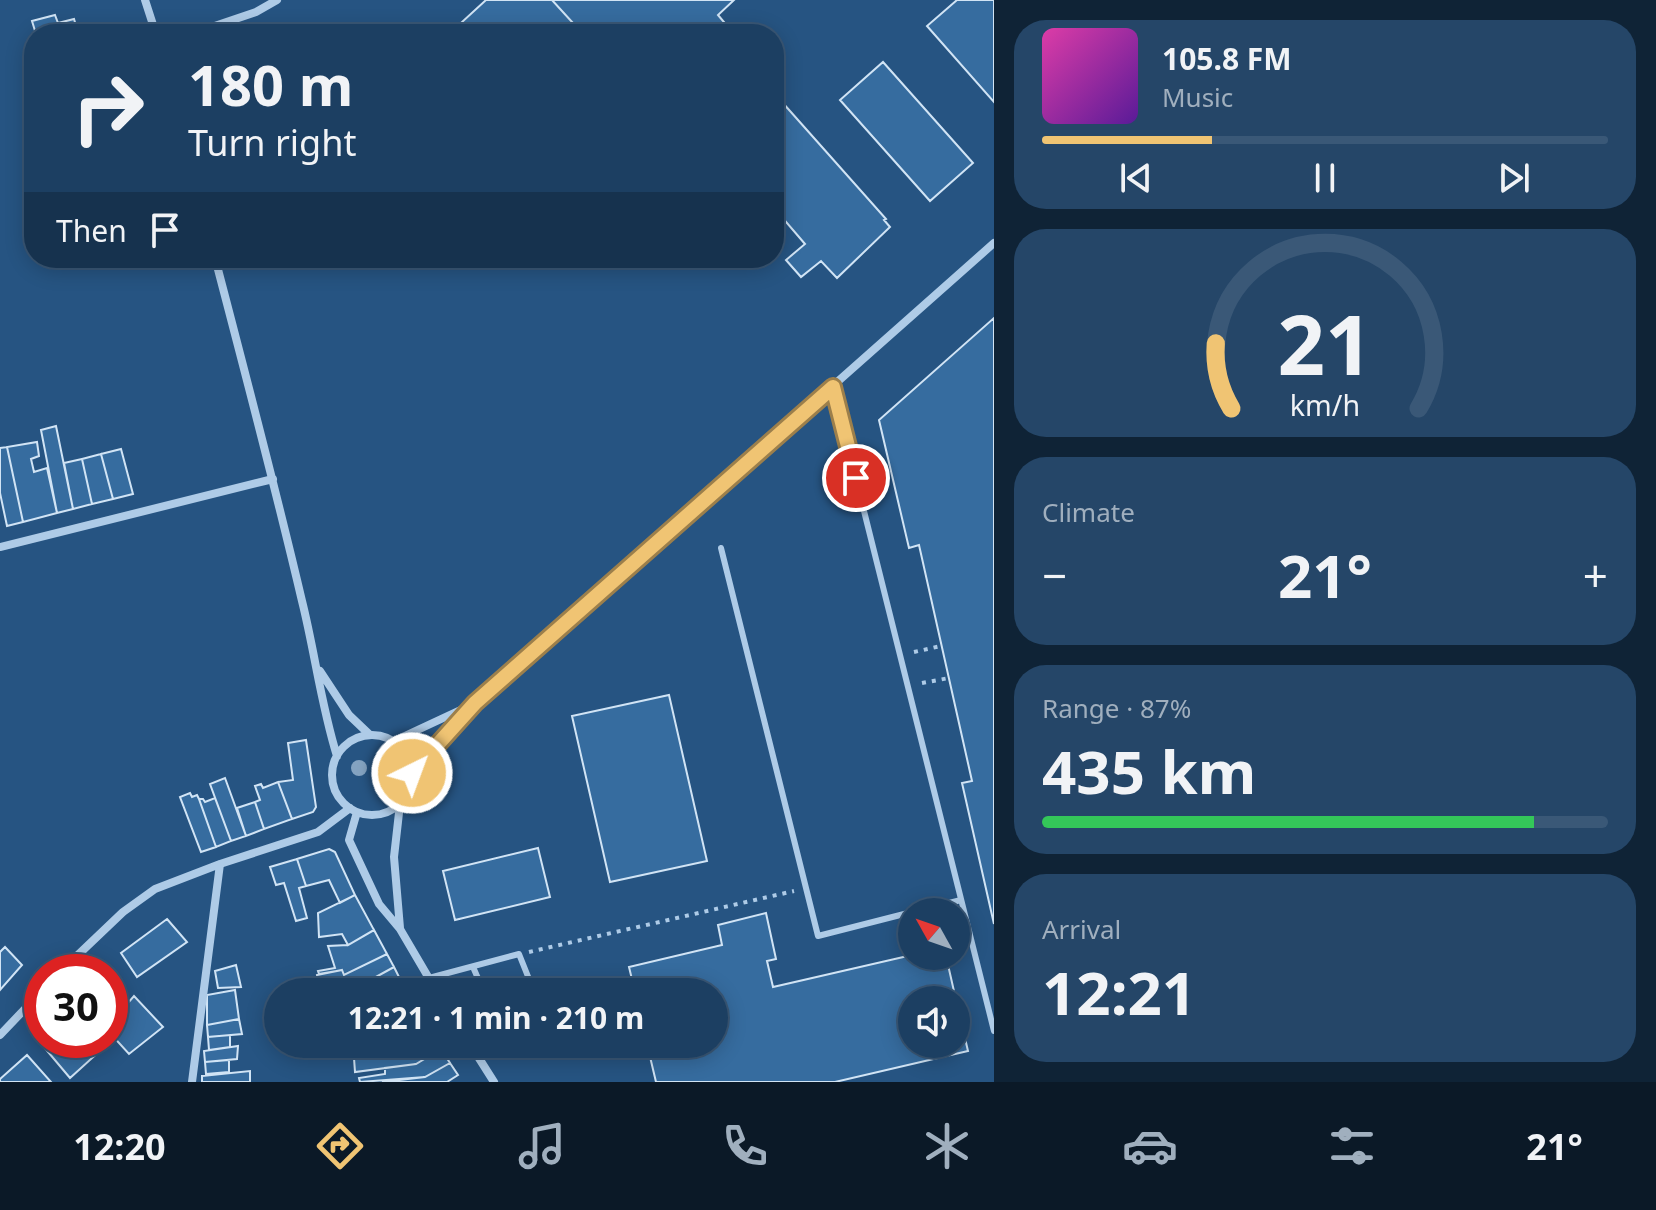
<!DOCTYPE html>
<meta charset="utf-8">
<style>
body{margin:0;font-family:"Noto Sans",sans-serif;background:#254668;color:#f1f3f6;height:100vh;display:flex;flex-direction:column;font-size:30px;white-space:nowrap}
*{box-sizing:border-box;margin:0}
p{font-size:26px;color:#a0afbe}
.icon{flex:none;width:44px;height:44px;fill:none;stroke:currentColor;stroke-width:2;stroke-linecap:round;stroke-linejoin:round}
.map{position:relative;flex:1;overflow:hidden}
.panel{display:flex;flex-direction:column;gap:20px;padding:20px;background:#0f2336;width:662px}
.panel>*{flex:none}
.banner{position:absolute;left:24px;top:24px;width:760px;height:244px;border-radius:32px;box-shadow:0 4px 20px #0003,0 0 0 2px #3a5877;background:#1c3f62;color:#f1f3f6;overflow:hidden}
.needle{width:52px;rotate:310deg}
.tools{position:absolute;left:898px;top:898px;display:grid;gap:16px}
.tools a{display:grid;place-items:center;width:72px;height:72px;border-radius:50%;background:#1c3f62;box-shadow:0 4px 20px #0003,0 0 0 2px #3a5877;font-size:40px}
.speed{position:absolute;left:24px;top:954px;display:flex;gap:16px;font-size:40px;font-weight:700;text-align:center}
.speed>*{display:grid;place-content:center;width:104px;height:104px;border-radius:50%;background:#1c3f62;box-shadow:0 4px 20px #0003,0 0 0 2px #3a5877;line-height:1}
.speed .limit{border:12px solid #d22;background:#fff;color:#111}
.pin{position:absolute;display:grid;place-items:center;width:68px;height:68px;color:#fff;margin:-34px;border:4px solid #fff;border-radius:50%;box-shadow:0 2px 8px #0007}
.me{position:absolute;width:88px;margin:-44px;rotate:42deg;stroke-linejoin:round;filter:drop-shadow(0 0 6px #0008)}
.turn{display:flex;align-items:center;gap:28px;height:168px;padding:0 32px;font-size:36px}
.turn .icon{width:104px;height:104px;stroke-width:2.5}
.turn b{display:block;font-size:56px;line-height:68px}
.then{display:flex;align-items:center;height:76px;padding:0 32px;background:#0003;gap:16px;font-size:30px}
.big{font-size:60px;font-weight:700;line-height:1.1}
.panel .widget{flex:1;display:flex;flex-direction:column;justify-content:center;gap:12px;min-width:0;padding:0 28px;border-radius:32px;background:#254668}
.panel .dial{align-items:center;gap:0}
.dial svg{height:208px;overflow:visible;fill:none;stroke:#3a5877;stroke-width:7;stroke-linecap:round;text-anchor:middle}
.dial text{fill:#f1f3f6;stroke:none}
.song{display:flex;align-items:center;gap:24px}
.cover{width:96px;height:96px;border-radius:12px;background:linear-gradient(135deg,hsl(320 70% 55%),hsl(270 70% 35%))}
.played{height:8px;border-radius:4px;background:linear-gradient(90deg,#f0c473 30%,#3a5877 30%)}
.keys{display:flex;justify-content:space-around;direction:ltr}
.heat{display:flex;justify-content:space-between;align-items:center;font-size:44px;direction:ltr}
.charge{height:12px;border-radius:6px;background:linear-gradient(90deg,#34c759 87%,#3a5877 0)}
.trip{position:absolute;left:264px;top:978px;width:464px;height:80px;border-radius:40px;background:#1c3f62;box-shadow:0 4px 20px #0003,0 0 0 2px #3a5877;font-weight:700;line-height:80px;text-align:center}
.tabs{display:flex;height:128px;justify-content:space-around;align-items:center;background:#0b1927;color:#a0afbe}
.tabs .icon{width:56px;height:56px}
.tabs .selected{color:#f0c473}
.tabs b{font-size:36px;color:#f1f3f6}
main{display:flex;flex:1;min-height:0}
.map>svg:first-child{display:block}
</style>
<main>
<div class="map">
<svg width="994" height="1082" viewBox="0 0 994 1082">
<rect width="100%" height="100%" fill="#265482"/>
<!-- building -->
<path fill="#366c9f" stroke="#d1e4f5" stroke-width="2" d="M486,0h66l31,34h-110l-11,-12z
M552,0h182l-16,15 16,19h-151z
M957,0h37v102l-67,-76z
M55,15l3,8 16,-4 3,10 17,-4 2,9h-60l-4,-13z
M883,62l90,101 -43,38 -90,-101z
M774,93l112,126 -2,1 6,7 -53,51 -16,-17 -20,16 -15,-17 19,-16 -31,-36z
M994,318v606l-32,-141 10,-2 -53,-236 -10,3 -30,-128z
M56,426l17,83 -16,4 -16,-83z
M37,442l2,14 -8,3 3,13 13,-4 10,45 -34,9 -16,-75z
M7,447l16,75 -16,4 -7,-33v-45z
M121,449l12,45 -20,5 -12,-45z
M101,454l12,45 -21,5 -10,-45z
M82,459l10,45 -19,5 -9,-46z
M669,695l38,166 -97,21 -38,-166z
M306,740l10,67 -3,5 -21,7 -14,-37 15,-2 -5,-37z
M225,778l21,58 -15,5 -21,-57z
M278,782l14,37 -28,10 -9,-27 5,-2 -5,-14 6,-2 2,4z
M190,793l2,4 5,-2 2,4 17,48 -15,5 -21,-55z
M215,798l16,43 -15,6 -17,-48h4l2,3z
M255,802l9,27 -18,7 -9,-28z
M538,848l12,49 -95,23 -12,-49z
M329,849l6,3 20,43 -15,8 -11,-23 -23,6 -9,-27z
M297,859l9,27 -7,2 8,30 -11,3 -12,-38 -8,2 -6,-18z
M355,895l19,35 -26,15 -6,-11 -23,3 -1,-24z
M766,913l10,46 -9,2 6,26 139,-32 34,1 10,44h-44v44h44v-44l12,51 -133,31h-179l-9,-38h67v-52h-79l-6,-25 93,-22 -4,-20z
M167,919l20,23 -50,35 -16,-24z
M374,930l13,24 -43,21 -2,-5 -23,4 -1,-3 17,-3 -7,-22 20,-1z
M5,947l17,18 -22,25v-38z
M387,954l7,13 -29,16 -45,8 -3,-16 25,-5 2,5z
M236,965l5,22 -23,1 -3,-17z
M394,967l7,14 -23,11h-58l45,-9z
M402,980l6,12h-30l23,-11z
M110,982l18,21 6,-7 29,31 -34,27 -19,-21z
M235,990l4,29 -32,6v-30z
M239,1019l3,15 -34,3 -1,-12z
M230,1035v12l-21,3 -1,-13z
M42,1036v4h51l8,10 -31,28 -32,-38z
M372,1044h46l-10,6 -55,8 -2,-9z
M418,1044h20l3,5 -25,15 -61,8 -1,-14 54,-8z
M238,1046l-1,13 -32,3 -1,-11z
M441,1049l9,14 -25,14 -65,5 -1,-4 26,-4v-6l31,-4z
M27,1055l24,27h-51v-3z
M229,1060v12l-23,2 -1,-12z
M450,1063l8,12 -11,7h-65l43,-5z
M250,1071v11h-48v-6z"/>
<g fill="none" stroke-linecap="round" stroke-linejoin="round">
<!-- path -->
<path stroke="#aecbe7" stroke-width="4" stroke-dasharray="4 6" stroke-linecap="butt" d="M914,652l27,-6
M922,683l27,-5
M529,952l265,-61"/>
<!-- lane -->
<path stroke="#aecbe7" stroke-width="6" d="M833,387l161,644
M721,548l97,388 94,-24
M913,912l48,-12
M473,967l11,25
M429,978l90,-24 10,25v13"/>
<!-- street -->
<path stroke="#aecbe7" stroke-width="8" d="M145,0l11,34
M191,34l65,-22 21,-12
M215,258c30,114 60,228 87,343 13,52 19,104 35,155
M0,547l273,-68
M320,671l29,44 21,20
M332 775a40 40 0 1 1 80 0a40 40 0 1 1-80 0Z
M394,741l75,-35
M412,773l63,-70 519,-460
M357,812l-8,28 30,64 21,25 37,63
M400,928l-6,-71 6,-53
M60,972l63,-60 32,-23 65,-25 98,-32 32,-24
M0,1035l42,-44
M470,1044l24,38
M192,1082l28,-218"/>
</g>
<!-- trees -->
<circle fill="#84a3c1" cx="359" cy="768" r="8"/>
<g fill="none" stroke-linecap="round" stroke-linejoin="round">
<defs>
<path id="route" d="M412,773l63,-70 358,-316 23,91"/>
</defs>
<!-- route casing -->
<use href="#route" stroke="#9c7f4b" stroke-width="20"/>
<!-- route -->
<use href="#route" stroke="#f0c473" stroke-width="14"/>
</g>
</svg>
<div class="tools">
<a><svg class="needle" viewBox="-14 -14 28 28"><path d="M0-13l5 13h-10z" fill="#e53935"/><path d="M0 13l5-13h-10z" fill="#a0afbe"/></svg></a>
<a><svg class="icon" aria-label="sound" viewBox="0 0 24 24"><path d="M4 9h4l5-4v14l-5-4H4zM17 9q2 3 0 6"/></svg></a>
</div>
<div class="speed"><div class="limit">30</div></div>
<div class="pin" style="left:856px;top:478px;background:#d93025"><svg class="icon" aria-label="arrive" viewBox="0 0 24 24"><path d="M6 21V4h12l-3 4 3 4H6"/></svg></div>
<svg class="me" style="left:412px;top:773px" viewBox="-20 -20 40 40"><circle r="17" fill="#f0c473" stroke="#fff" stroke-width="3"/><path d="M0-11L8 9 0 5-8 9z" fill="#fff"/></svg>
<div class="trip">12:21 · 1 min · 210 m</div>
<div class="banner">
<div class="turn"><svg class="icon" aria-label="right" viewBox="0 0 24 24"><path d="M7 20v-9h11M14 6l5 5-5 5"/></svg><div><b>180 m</b>Turn right</div></div>
<div class="then">Then<svg class="icon" aria-label="arrive" viewBox="0 0 24 24"><path d="M6 21V4h12l-3 4 3 4H6"/></svg></div>
</div>
</div>
<section class="panel">
<div class="widget">
<div class="song"><i class="cover"></i><div><b>105.8 FM</b><p>Music</p></div></div>
<div class="played"></div>
<div class="keys"><svg class="icon" aria-label="previous" viewBox="0 0 24 24"><path d="M18 5L8 12l10 7zM5 5v14"/></svg><svg class="icon" aria-label="pause" viewBox="0 0 24 24"><path d="M8 5v14M16 5v14"/></svg><svg class="icon" aria-label="next" viewBox="0 0 24 24"><path d="M6 5l10 7-10 7zM19 5v14"/></svg></div>
</div>
<div class="widget dial"><svg viewBox="0 0 100 80">
<path d="M14 69A42 42 0 1 1 86 69"/>
<path d="M14 69A42 42 0 0 1 8 44" stroke="#f0c473"/>
<text x="50" y="56" font-size="32" font-weight="700">21</text>
<text x="50" y="72" font-size="11">km/h</text>
</svg></div>
<div class="widget"><p>Climate</p>
<div class="heat"><a>−</a><b class="big">21°</b><a>+</a></div>
</div>
<div class="widget"><p>Range · 87%</p><b class="big">435 km</b><div class="charge"></div></div>
<div class="widget"><p>Arrival</p><b class="big">12:21</b></div>
</section>
</main>
<nav class="tabs">
<b>12:20</b>
<svg class="icon selected" aria-label="directions" viewBox="0 0 24 24"><path d="M12 3l9 9-9 9-9-9zM9 14v-3h6M13 9l2 2-2 2"/></svg>
<svg class="icon" aria-label="music" viewBox="0 0 24 24"><path d="M9 18V5l10-2v13"/><circle cx="6" cy="18" r="3"/><circle cx="16" cy="16" r="3"/></svg>
<svg class="icon" aria-label="phone" viewBox="0 0 24 24"><path d="M5 4h4l2 5-3 2q2 4 5 5l2-3 5 2v4C11 20 4 13 5 4z"/></svg>
<svg class="icon" aria-label="climate" viewBox="0 0 24 24"><path d="M12 3v18M4 7l16 10M4 17L20 7"/></svg>
<svg class="icon" aria-label="car" viewBox="0 0 24 24"><path d="M5 17H2v-5l4-1 3-4h7l3 4 3 1v5h-3M9 17h6M6 11h13"/><circle cx="7" cy="17" r="2"/><circle cx="17" cy="17" r="2"/></svg>
<svg class="icon" aria-label="filters" viewBox="0 0 24 24"><path d="M4 7h16M4 17h16"/><circle cx="9" cy="7" r="2"/><circle cx="15" cy="17" r="2"/></svg>
<b>21°</b>
</nav>
